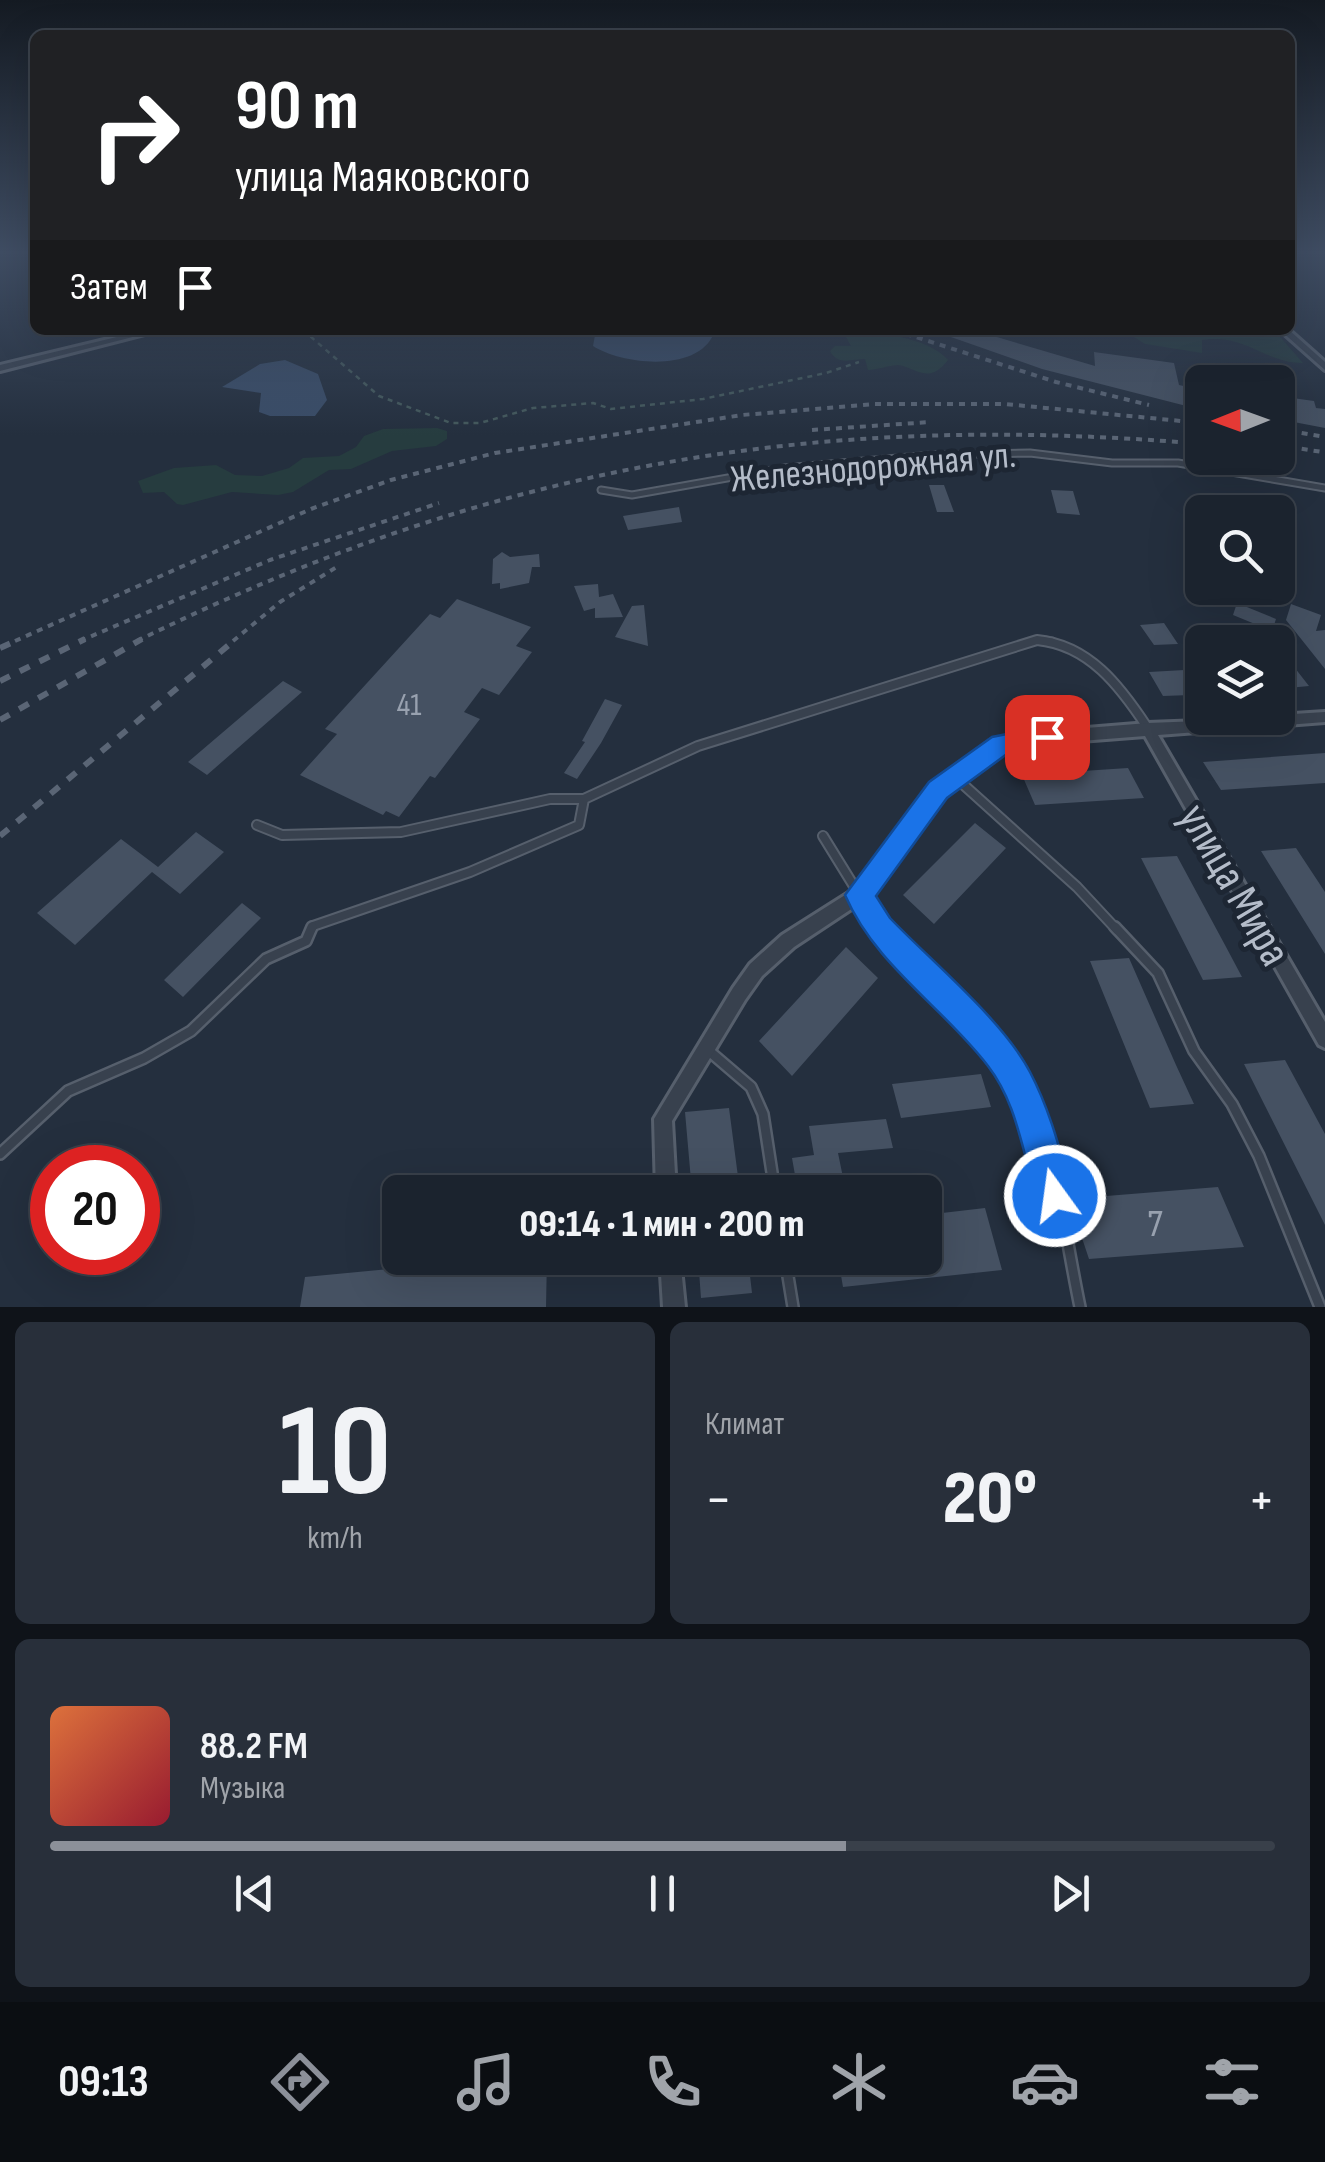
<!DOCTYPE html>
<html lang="ru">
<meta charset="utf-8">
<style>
body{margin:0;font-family:"Sofia Sans Condensed",sans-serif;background:#282f3a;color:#f1f3f6;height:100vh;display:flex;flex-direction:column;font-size:38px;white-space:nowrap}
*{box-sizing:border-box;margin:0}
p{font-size:32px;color:#a0a4aa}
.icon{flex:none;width:55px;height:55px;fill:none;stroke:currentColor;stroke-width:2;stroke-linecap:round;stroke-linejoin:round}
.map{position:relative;height:1307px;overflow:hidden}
.sheet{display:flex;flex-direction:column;gap:15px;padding:15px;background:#0f1319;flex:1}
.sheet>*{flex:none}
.guide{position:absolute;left:30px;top:30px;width:1265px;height:305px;border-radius:15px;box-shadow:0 10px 40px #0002,0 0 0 2px #39404a;background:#202124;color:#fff;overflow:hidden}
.needle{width:65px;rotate:269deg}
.buttons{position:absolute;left:1185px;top:365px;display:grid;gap:20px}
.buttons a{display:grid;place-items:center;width:110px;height:110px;border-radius:15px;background:#1b232e;box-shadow:0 10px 40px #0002,0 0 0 2px #39404a;font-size:50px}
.speed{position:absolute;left:30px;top:1145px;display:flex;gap:20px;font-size:50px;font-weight:700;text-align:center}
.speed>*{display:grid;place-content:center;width:130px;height:130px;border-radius:50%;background:#1b232e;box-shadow:0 10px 40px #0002,0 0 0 2px #39404a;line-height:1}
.speed .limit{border:15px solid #d22;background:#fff;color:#111}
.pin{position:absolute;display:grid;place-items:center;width:85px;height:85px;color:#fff;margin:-42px;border-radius:20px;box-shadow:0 5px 15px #0006}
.me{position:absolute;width:110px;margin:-55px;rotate:346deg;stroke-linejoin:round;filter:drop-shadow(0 0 8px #0008)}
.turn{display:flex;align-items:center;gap:35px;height:210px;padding:0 40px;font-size:45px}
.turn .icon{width:130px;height:130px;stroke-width:2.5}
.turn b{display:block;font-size:70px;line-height:85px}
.then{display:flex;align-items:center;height:95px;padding:0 40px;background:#0003;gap:20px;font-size:38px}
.big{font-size:75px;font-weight:800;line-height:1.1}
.sheet .card{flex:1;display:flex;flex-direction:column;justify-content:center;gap:15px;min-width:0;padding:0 35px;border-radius:15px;background:#282f3a}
.sheet .dial{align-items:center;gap:0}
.dial b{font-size:130px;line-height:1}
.song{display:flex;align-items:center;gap:30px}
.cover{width:120px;height:120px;border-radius:15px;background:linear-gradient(135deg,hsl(20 70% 55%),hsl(350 70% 35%))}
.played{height:10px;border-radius:5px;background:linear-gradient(90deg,#8c9099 65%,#39404a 65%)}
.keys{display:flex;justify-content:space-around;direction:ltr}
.heat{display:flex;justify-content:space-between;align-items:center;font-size:55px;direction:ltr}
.sheet .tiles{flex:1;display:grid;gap:15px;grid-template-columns:1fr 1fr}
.card:last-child{grid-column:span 2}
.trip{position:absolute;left:382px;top:1175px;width:560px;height:100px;border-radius:15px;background:#1b232e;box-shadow:0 10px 40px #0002,0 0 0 2px #39404a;font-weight:800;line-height:100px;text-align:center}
.tab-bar{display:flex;height:160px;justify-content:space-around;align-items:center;background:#0b0e12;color:#a0a4aa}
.tab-bar .icon{width:70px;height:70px}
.tab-bar .current{color:#8c9099}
.tab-bar b{font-size:45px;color:#f1f3f6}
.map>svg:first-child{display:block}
</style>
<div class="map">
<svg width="1325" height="1307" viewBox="0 0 1325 1307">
<rect width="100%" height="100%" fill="#242f3e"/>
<!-- green -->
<path fill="#263c3f" d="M842,330c28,0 87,7 106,30 -17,22 -27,12 -45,6 -9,-3 -25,4 -35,4l-3,-11c-14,0 -27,7 -35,-8l5,-5h16z
M1123,330h151l29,33c-37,1 -57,-30 -101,-23v13l-57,-9z
M437,428l10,3v8l-11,7 -44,5 -41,18 -22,1 -36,22 -15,3 -46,-3 -49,13 -6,-1 -13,-12 -21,1 -5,-12 36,-13 42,-3 19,10 27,1 27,-8 14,-10 36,-2 17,-9 8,-11 19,-7z"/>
<!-- water -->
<path fill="#394c67" d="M596,330h117l1,3c-16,40 -91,32 -121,13z
M285,360l33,14 9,26 -12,16h-45l-11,-4 2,-19 -39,-6 38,-23z"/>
<!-- building -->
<path fill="#455162" d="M931,330h42l122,36 -1,-14 80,11 5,22 23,5v20l-160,-41z
M1278,396l36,5 2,7 9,1v19l-47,-9z
M929,485h15l10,27h-17z
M1051,490l22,1 7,24 -23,-2z
M679,507l3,15 -54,8 -5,-14z
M502,552l8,5 29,-3 1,13h-8l-3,16 -29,6v-6l-8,1 1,-25z
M598,584l1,13 14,-3 10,23 -28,1v-10l-11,3 -10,-25z
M457,599l74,28 -15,19 16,6 -33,43 -17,-7 -18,24 16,7 -45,59 -5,-2 -31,41 -13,-6 -3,4 -83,-40 37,-41 -12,-5 105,-115 10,4z
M1237,603l39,16 -4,12 -39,-16z
M1291,604l30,11 -5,16 9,-1v39l-39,-49z
M644,605l4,41 -33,-9 17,-31z
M1164,623l14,21 -24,1 -14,-20z
M1291,663l18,23 -31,3v-25z
M1202,669v25l-11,1 -28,1 -14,-24z
M283,681l19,11 -95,83 -19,-13z
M605,699l17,6 -21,38 -24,36 -13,-6 21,-31 -3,-1z
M1325,753v30l-104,7 -18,-28z
M1128,768l16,30 -109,7 -13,-30z
M975,823l31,25 -72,76 -31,-29z
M196,832l28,20 -44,42 -28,-22 -77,73 -38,-32 84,-74 37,28z
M1296,848l29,44v62l-64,-103z
M1177,856l48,89 17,32 -39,3 -62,-122z
M242,903l19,15 -78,79 -19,-17z
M846,947l32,31 -86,98 -33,-35z
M1129,958l47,107 18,39 -44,4 -60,-147z
M1285,1060l40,74v91l-81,-161z
M981,1074l10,33 -90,11 -9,-34z
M729,1108l11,84h-48l-7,-80z
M886,1119l7,29 -55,5 8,39h-48l-6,-34 22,-3 -5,-29z
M1218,1187l26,60 -155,12 -20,-60z
M985,1208l17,62 -159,17 -5,-29h87v-43z
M505,1258h42l-1,49h-246l5,-30z
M698,1258h50l4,35 -51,5z"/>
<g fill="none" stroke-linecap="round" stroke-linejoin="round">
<defs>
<path id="lane-far2" d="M601,490l31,5 152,-27 148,-13 98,-2 82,10h66l147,25
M1032,641h20"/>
<path id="lane-far1" d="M956,778l121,109 40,43
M257,825l25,10 119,-3 149,-33h34l114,-53 339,-106c52,5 83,46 110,87
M823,836l58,94
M311,930l2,-4 157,-54 109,-47 5,-26"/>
<path id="lane" d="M879,927c36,45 82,80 118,124 57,71 65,170 83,256
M1115,927l43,46 36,78 38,53 27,52 61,151
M709,1051l42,36 12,27 12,78
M0,1154l68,-63 76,-33 47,-27 75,-72 40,-18 6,-14
M785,1258l8,49"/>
<path id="street" d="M146,330h14l-160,41v-6z
M1280,330h9l36,32v8z
M1325,712v10l-167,13 167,287v26l-6,-3 -174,-309 -130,10 -43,24 -29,24 -78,106 -71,47 -32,29 -17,24 -73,121 4,71h-20l-2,-73 79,-131 17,-24 32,-29 71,-45 80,-104 29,-24 51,-28 135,-11 130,-5v-3z
M660,1258h20l5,49h-22z"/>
</defs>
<!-- lane-far2 casing -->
<use href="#lane-far2" stroke="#565f6c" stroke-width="9"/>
<!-- lane-far1 casing -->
<use href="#lane-far1" stroke="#565f6c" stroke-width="12"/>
<!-- lane casing -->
<use href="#lane" stroke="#565f6c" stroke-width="14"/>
<!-- street casing -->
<use href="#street" stroke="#565f6c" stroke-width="6"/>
<!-- path -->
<path stroke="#44595c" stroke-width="2.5" stroke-dasharray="5 5" stroke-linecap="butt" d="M303,330l76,66 72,27h29l53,-15 60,-5 18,6 92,-10 123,-26 33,-11"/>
<!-- lane-far2 -->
<use href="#lane-far2" stroke="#38414e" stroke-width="5"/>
<!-- lane-far1 -->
<use href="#lane-far1" stroke="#38414e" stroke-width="8"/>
<!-- lane -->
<use href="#lane" stroke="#38414e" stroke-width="9"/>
<!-- street -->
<use href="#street" fill="#38414e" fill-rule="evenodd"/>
<!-- rail-far1 -->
<path stroke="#5a6575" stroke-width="4" stroke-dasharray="6 6" stroke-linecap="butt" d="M894,330l162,52 93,23
M1278,429l47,8
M812,430l119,-8
M1278,445l44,7
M15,641l296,-132 80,-29 104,-27 247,-38 132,-11h131l197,19
M80,641l190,-81 169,-57
M137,641c354,-174 673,-231 1065,-197
M233,641l47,-39 60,-37"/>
<!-- rail -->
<path stroke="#5a6575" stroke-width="6" stroke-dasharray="11 11" stroke-linecap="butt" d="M0,648l20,-9
M0,681l85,-42
M0,720l142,-81
M0,836l236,-197"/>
</g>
<!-- sky -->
<linearGradient id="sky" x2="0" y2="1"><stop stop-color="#141a22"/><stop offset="0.58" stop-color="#3f4d63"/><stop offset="1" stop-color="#3f4d63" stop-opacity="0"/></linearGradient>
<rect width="1325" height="435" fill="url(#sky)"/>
<!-- route -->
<path fill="#1a73e8" stroke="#114b97" stroke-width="2.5" d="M1047,726l9,3 3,8 -3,7 -49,10 -60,44 -71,98 14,22c42,44 113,102 140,154 21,40 31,82 43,124l-5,13 -13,5 -13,-5c-20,-48 -21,-100 -54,-143 -45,-59 -113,-101 -143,-171l84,-113 63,-45z"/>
<g text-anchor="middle" stroke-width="10" stroke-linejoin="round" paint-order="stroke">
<!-- number labels -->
<g font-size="32" fill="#98a1af">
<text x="409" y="715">41</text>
</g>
<!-- street labels -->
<g font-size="38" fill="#b4bcc9" stroke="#1d2633">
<text transform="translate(873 466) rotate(-5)" y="13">Железнодорожная ул.</text>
</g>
<!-- near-number labels -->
<g font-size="38" fill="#98a1af">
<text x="1155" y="1236">7</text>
</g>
<!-- near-street labels -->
<g font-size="45" fill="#b4bcc9" stroke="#1d2633">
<text transform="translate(1236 884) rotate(60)" y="16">улица Мира</text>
</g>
</g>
</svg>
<div class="buttons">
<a><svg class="needle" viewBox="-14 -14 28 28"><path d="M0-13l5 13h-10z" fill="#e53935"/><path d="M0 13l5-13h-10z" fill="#a0a4aa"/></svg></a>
<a><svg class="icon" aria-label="search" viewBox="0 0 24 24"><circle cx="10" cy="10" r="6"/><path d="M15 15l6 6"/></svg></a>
<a><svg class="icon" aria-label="layers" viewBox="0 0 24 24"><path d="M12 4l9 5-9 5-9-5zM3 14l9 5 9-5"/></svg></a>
</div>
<div class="speed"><div class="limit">20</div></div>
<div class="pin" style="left:1047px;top:737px;background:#d93025"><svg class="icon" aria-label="arrive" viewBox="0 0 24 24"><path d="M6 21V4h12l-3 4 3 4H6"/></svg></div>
<svg class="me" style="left:1055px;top:1196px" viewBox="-20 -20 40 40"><circle r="17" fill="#1a73e8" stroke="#fff" stroke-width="3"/><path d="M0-11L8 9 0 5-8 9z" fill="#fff"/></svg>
<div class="trip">09:14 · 1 мин · 200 m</div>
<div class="guide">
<div class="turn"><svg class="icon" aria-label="right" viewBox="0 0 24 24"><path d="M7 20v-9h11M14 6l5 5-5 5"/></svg><div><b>90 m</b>улица Маяковского</div></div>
<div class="then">Затем<svg class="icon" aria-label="arrive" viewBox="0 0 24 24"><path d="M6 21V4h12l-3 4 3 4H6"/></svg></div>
</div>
</div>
<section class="sheet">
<div class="tiles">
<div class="card dial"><b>10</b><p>km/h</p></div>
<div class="card"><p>Климат</p>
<div class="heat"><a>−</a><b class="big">20°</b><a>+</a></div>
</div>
<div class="card">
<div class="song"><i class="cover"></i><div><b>88.2 FM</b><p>Музыка</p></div></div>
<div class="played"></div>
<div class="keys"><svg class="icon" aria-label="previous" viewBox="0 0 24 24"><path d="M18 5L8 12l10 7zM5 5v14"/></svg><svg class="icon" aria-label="pause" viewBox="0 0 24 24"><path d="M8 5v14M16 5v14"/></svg><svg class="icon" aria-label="next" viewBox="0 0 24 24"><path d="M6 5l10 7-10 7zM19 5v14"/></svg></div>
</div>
</div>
</section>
<nav class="tab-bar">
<b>09:13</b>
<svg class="icon current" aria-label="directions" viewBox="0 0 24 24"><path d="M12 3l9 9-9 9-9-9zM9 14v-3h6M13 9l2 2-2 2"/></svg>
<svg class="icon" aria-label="music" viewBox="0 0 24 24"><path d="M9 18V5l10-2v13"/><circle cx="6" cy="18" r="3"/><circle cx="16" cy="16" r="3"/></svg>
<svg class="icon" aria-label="phone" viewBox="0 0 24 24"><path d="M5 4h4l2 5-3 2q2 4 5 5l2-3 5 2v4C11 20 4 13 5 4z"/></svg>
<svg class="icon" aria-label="climate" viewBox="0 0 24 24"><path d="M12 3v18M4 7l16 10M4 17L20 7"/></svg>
<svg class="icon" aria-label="car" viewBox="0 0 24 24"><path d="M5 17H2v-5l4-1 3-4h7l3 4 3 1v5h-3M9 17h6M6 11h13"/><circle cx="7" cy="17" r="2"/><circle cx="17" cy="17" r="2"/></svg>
<svg class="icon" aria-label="filters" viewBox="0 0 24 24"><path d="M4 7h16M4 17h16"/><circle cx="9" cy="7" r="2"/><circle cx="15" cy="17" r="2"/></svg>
</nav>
